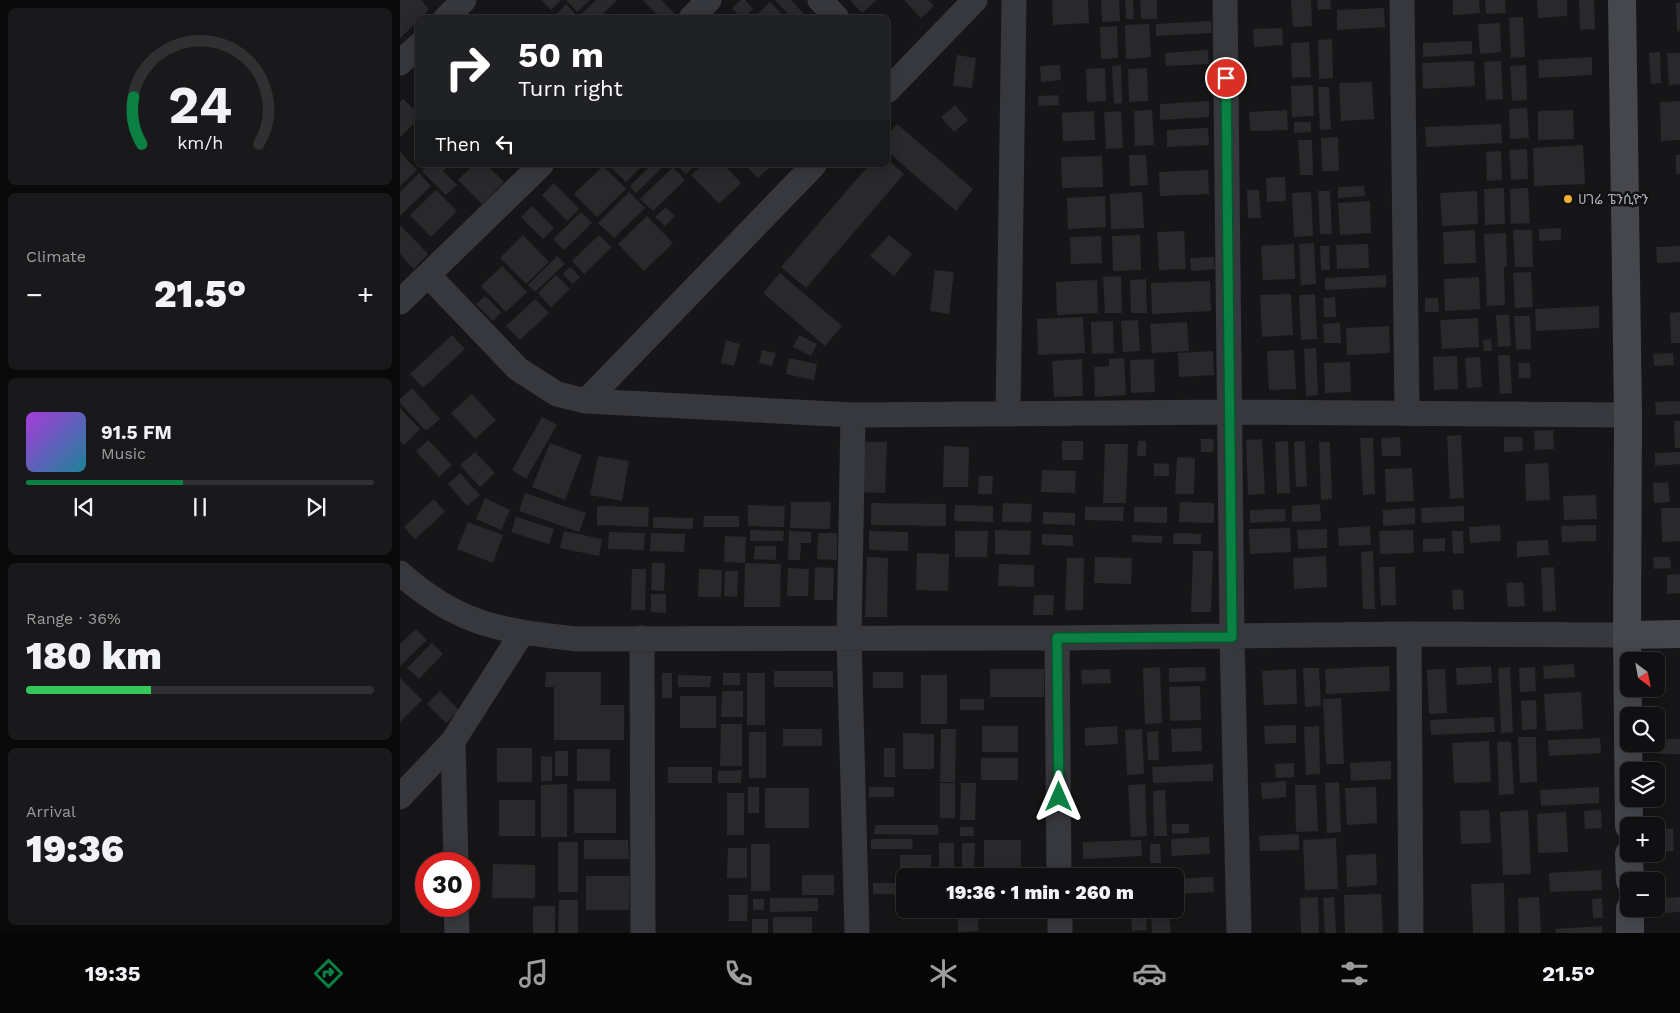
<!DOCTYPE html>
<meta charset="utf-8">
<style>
body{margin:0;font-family:"Work Sans","Noto Sans Ethiopic",sans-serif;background:#19191b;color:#f1f3f6;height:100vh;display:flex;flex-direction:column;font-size:19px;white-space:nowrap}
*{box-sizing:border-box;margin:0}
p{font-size:16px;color:#9c9d9f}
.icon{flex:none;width:28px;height:28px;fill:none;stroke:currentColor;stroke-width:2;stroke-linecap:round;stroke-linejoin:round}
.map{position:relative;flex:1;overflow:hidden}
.panel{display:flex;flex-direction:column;gap:8px;padding:8px;background:#09090a;width:400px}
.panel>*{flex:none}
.banner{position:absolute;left:15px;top:15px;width:475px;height:152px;border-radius:8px;box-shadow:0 2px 12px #0003,0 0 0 1px #303032;background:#202124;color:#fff;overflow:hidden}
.needle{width:32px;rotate:148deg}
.tools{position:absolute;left:1220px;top:652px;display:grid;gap:10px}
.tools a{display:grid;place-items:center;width:45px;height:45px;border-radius:8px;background:#101012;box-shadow:0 2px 12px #0003,0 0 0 1px #303032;font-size:25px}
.speed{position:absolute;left:15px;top:852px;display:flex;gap:10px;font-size:25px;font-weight:700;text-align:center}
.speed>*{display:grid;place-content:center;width:65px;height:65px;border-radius:50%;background:#101012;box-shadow:0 2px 12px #0003,0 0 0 1px #303032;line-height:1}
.speed .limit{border:8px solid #d22;background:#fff;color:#111}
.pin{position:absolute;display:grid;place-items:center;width:42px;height:42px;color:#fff;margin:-21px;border:2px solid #fff;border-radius:50%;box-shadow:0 1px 5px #0007}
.me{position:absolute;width:55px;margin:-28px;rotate:0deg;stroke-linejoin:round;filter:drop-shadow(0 0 4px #0008)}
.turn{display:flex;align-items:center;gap:18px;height:105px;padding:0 20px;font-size:22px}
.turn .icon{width:65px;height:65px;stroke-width:2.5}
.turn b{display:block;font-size:35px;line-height:42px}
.then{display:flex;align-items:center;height:48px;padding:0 20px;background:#0003;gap:10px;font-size:19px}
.big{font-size:38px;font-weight:800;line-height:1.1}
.panel .card{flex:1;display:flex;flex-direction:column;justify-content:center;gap:8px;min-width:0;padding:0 18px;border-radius:8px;background:#19191b}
.panel .dial{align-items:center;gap:0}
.dial svg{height:130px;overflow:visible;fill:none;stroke:#303032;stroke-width:7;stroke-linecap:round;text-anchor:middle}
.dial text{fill:#f1f3f6;stroke:none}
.song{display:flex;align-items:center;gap:15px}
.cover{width:60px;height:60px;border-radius:8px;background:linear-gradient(135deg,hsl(280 70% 55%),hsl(190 70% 35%))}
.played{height:5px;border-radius:2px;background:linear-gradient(90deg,#0b8043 45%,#303032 45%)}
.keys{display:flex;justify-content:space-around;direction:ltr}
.heat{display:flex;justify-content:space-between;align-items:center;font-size:28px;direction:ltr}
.charge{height:8px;border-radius:4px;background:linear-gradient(90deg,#34c759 36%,#303032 0)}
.trip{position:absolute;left:496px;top:868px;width:288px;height:50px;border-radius:8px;background:#101012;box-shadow:0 2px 12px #0003,0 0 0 1px #303032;font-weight:800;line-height:50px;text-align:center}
.dock{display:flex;height:80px;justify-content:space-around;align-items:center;background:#060607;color:#9c9d9f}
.dock .icon{width:35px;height:35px}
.dock .selected{color:#0b8043}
.dock b{font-size:22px;color:#f1f3f6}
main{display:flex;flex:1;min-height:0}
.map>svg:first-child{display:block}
</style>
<main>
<section class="panel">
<div class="card dial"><svg viewBox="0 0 100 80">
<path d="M14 69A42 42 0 1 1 86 69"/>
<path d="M14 69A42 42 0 0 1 9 40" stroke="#0b8043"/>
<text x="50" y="56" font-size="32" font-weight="700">24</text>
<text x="50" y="72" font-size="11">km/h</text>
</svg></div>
<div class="card"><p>Climate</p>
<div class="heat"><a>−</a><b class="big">21.5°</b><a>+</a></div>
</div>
<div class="card">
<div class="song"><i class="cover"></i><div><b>91.5 FM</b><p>Music</p></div></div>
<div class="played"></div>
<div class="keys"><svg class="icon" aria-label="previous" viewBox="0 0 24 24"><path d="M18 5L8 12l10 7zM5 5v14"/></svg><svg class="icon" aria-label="pause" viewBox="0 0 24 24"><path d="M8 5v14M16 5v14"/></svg><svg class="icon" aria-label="next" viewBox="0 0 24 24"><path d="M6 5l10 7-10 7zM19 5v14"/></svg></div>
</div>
<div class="card"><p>Range · 36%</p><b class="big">180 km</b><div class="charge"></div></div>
<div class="card"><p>Arrival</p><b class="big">19:36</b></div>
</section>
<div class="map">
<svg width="1280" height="933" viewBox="0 0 1280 933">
<rect width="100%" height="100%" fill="#161618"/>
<!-- building -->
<path fill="#29292c" d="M0,0h21l8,9 -8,9h-3v3l-18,17z
M141,0h20l-10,10z
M166,0h24l-13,12z
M196,0h21l-18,18h-15l-3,-4z
M243,0h18l13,13 -4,5h-10z
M341,0h4l8,9 -9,9h-3l-9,-10z
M375,0h16l12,13 -4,5h-7z
M450,0h27l-15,13z
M504,0h24l6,6 -13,12z
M652,0h36l1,23 -36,2z
M701,0h18l1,21 -18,1z
M725,0h8l1,19h-8z
M740,0h17v19h-16z
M891,0h20l1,26 -19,1z
M917,0h13l1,9 -13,1z
M1053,0h26l1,13 -27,2z
M1085,0h20l1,13 -20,1z
M1137,0h30v16l-29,2z
M1179,0h15l1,29 -15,1z
M370,2l15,16h-31z
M1276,3h4v28l-3,1z
M166,4l9,9 -5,5h-17z
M984,8l1,19 -48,3v-20z
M1123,17l2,40 -14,1 -2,-40z
M811,21l1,12 -56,3v-12z
M1100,23l1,29 -21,2 -2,-30z
M749,24l2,33 -25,2 -1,-34z
M717,26l1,32 -17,1 -1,-32z
M882,28l1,17 -29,2 -1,-18z
M932,39l1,39 -14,1 -1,-39z
M1072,41v13l-49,3v-14z
M909,42l2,35 -19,1 -1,-35z
M808,50l1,14 -43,2 -1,-13z
M1260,52l1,31 -10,1 -2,-31z
M1267,53h13v31l-11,1z
M557,55l19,3 -4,30 -19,-2z
M1192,57v18l-53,3 -1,-18z
M1074,61l1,25 -52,3 -1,-26z
M1101,61l2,38 -17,1 -2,-38z
M660,65l1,15 -20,2 -1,-16z
M721,65l1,38 -8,1 -2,-38z
M1126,65l1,35 -15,1 -2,-35z
M705,68l1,33 -19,1 -1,-33z
M747,68l1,33 -19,1 -1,-33z
M972,82l2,37 -33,2 -2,-38z
M913,85l1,31 -22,1 -1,-31z
M918,87h11l2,42 -11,1z
M658,95l1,10 -20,1 -1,-10z
M3,99l15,14v7l-18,17v-35z
M809,101v16l-49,3v-16z
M1280,101v39l-19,1 -1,-39z
M555,105l13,15 -14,12 -13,-15z
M1127,108l2,30 -19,1 -1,-30z
M752,110l2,35 -19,1 -1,-35z
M887,110l1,20 -38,1 -1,-19z
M1173,110l1,29 -36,1v-29z
M694,111l1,29 -32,1 -1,-28z
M721,111l2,37 -17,1 -2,-37z
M894,122h17v10l-17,1z
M497,124l76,65 -17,22 -68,-59v-18z
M1101,124l1,19 -76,4 -1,-20z
M808,128l1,17 -42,2v-17z
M938,137l1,34h-17l-1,-33z
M898,140h14l1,35h-13z
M1183,145l2,39 -51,2 -1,-38z
M1127,149l1,30 -17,1 -2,-30z
M1101,151l1,29 -15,1 -1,-29z
M0,152l17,18 -17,16z
M729,155h17l2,30 -18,1z
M1276,155h4v19h-4z
M702,156l1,31 -41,1 -1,-31z
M488,160l16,14 -98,114 -25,-21 88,-102h19z
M28,165h21l-6,6 14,14 -11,10 -24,-24z
M73,165h14l17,17 -22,22 -24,-24z
M209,165h34l-17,17z
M251,165h14l-29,28 -6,-7z
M277,165h18l-9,9z
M302,165h22l17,18 -22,21 -28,-29z
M345,165h23l2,2 -12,11z
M203,166l23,23 -29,28 -23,-23z
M273,167l12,13 -32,31 -13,-12z
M808,170l1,24 -49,2 -1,-24z
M19,173l12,13 -31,30v-24z
M885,177l1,24 -19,1 -1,-24z
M154,183l25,26 -12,12 -25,-26z
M964,186l1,10 -27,2v-11z
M1104,188l1,36 -20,1 -1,-36z
M1128,188l2,35 -19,1 -1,-35z
M36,190l21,21 -26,26 -21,-22z
M847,190h12l2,28h-13z
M918,191h12l2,43h-12z
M1077,191l1,33 -36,2 -2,-33z
M229,192l16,16 -31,30 -16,-15z
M742,192l2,36 -33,1 -1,-35z
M911,192l2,44 -19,1 -2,-44z
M705,196l1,31 -38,2 -1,-31z
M970,201l1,32 -31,2 -2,-32z
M132,206l22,22 -11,11 -22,-22z
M266,207l9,9 -10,10 -10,-9z
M181,212l11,11 -28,27 -11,-11z
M247,216l26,27 -29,28 -26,-27z
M0,225l28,29 -14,15 -14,-15z
M1161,228v12l-22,1v-12z
M1075,230l1,33 -32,1 -1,-32z
M1113,230h19l1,37h-18z
M784,231l2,38 -27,1 -2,-38z
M1106,233l1,34h-3l1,38 -18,1 -3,-72z
M123,235l26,27 -23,22 -26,-26z
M199,235l13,12 -28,27 -12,-13z
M489,235l23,19 -18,22 -24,-20z
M740,235l1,35 -28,1 -1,-35z
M701,236l1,27 -31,1 -1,-27z
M914,243l2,41 -15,1 -2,-41z
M894,244l1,35 -32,1 -2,-34z
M968,244l1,24 -32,1 -1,-24z
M920,246h9l1,24h-9z
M1280,246v16l-23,1 -1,-16z
M157,256l8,8 -30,28 -7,-7z
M814,257l1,12 -24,2 -1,-13z
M102,266l25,26 -21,20 -25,-26z
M170,267l10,10 -7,7 -10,-10z
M535,270l19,2 -5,42 -19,-3z
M1131,272l2,35 -18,1 -2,-35z
M380,273l62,53 -17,20 -62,-53z
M156,275l14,14 -19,18 -13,-14z
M986,275v12l-61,3v-12z
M721,276l1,37h-17l-2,-36z
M1079,277l1,32 -35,2 -1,-32z
M746,279l1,34h-16l-1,-33z
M697,280l1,33 -41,2 -1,-33z
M810,281l1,30 -59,3 -1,-31z
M891,294l2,41 -31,2 -2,-42z
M915,294l2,45 -16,1 -2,-45z
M85,296l16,16 -8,9 -17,-17z
M935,297l1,20h-12l-1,-19z
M1025,298h13l1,14h-14z
M135,299l14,14 -29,27 -14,-14z
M1199,306v22l-63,3 -1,-22z
M1280,312v31h-9l-1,-30z
M1096,315h13l2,31 -13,1z
M1114,316h16l1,33 -15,1z
M683,317l2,36 -47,2 -1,-36z
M1078,318l1,29 -37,2 -2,-29z
M738,320l2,31 -17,1 -2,-31z
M713,321l1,32 -22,1 -1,-32z
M787,322l2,29 -37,2 -2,-29z
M940,323l1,20h-17l-1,-19z
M989,326l1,27 -43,2 -1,-27z
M52,335l13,14 -42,39 -13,-14z
M399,335l18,9 -6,12 -18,-9z
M1091,339l1,12h-8l-1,-11z
M326,340l14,4 -6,22 -13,-3z
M916,348l2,47 -12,1 -2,-47z
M362,350l14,3 -4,13 -13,-3z
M894,350l2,39 -27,1 -2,-39z
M813,351l1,24 -35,2 -1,-24z
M1273,353l1,12 -20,1 -1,-12z
M1098,355h12l2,38 -12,1z
M1057,356l1,33 -24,1 -1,-33z
M1080,357l2,30 -15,1 -2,-30z
M389,358l28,6 -3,16 -28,-6z
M724,358l2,37 -31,2 -1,-30 15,-1v-7z
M682,359l1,37 -29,1 -2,-36z
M754,359l1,33 -24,1 -1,-33z
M950,362l1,30 -26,1 -1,-30z
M1118,363h12l1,15h-12z
M12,388l28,31 -14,12 -26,-28v-4z
M72,394l24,26 -21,19 -24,-26z
M1280,401v13l-24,1 -1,-13z
M0,408l20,21 -16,16 -4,-4z
M142,417l15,8 -31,54 -14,-9z
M1274,421h6v27h-5z
M1153,430l1,19 -19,1 -1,-19z
M1061,435l3,63 -14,1 -3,-63z
M1000,437l1,19h-19l-1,-18z
M1104,437h18l1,14 -19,1z
M960,438h13l2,56 -12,1z
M801,439h13l-1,13h-12z
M862,439l3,55 -17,1 -2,-55z
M28,440l24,25 -13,12 -23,-26z
M662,441h21v19h-21z
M738,441h8v15h-9z
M888,441l2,52 -13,1 -2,-52z
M905,441l2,45 -11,1 -2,-45z
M461,442h26l-2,51 -26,-1z
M919,442h11l2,57 -11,1z
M150,443l32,12 -17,45 -33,-13z
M705,444h23l-2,59h-23z
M544,446l25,1 -1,40h-25z
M75,452l20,21 -15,14 -20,-22z
M1280,452v12l-25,2v-13z
M198,456l31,5 -7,40 -32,-6z
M777,457l18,1 -1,36h-19z
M754,463l15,1v12h-15z
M1148,463l2,37 -24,1 -1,-37z
M1012,468l2,33 -28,1 -1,-33z
M642,470l34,1 -1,22 -34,-1z
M60,473l20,22 -13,11 -19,-22z
M579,476h14l-1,18h-14z
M1268,482l2,20 -16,1 -1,-20z
M125,493l61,20 -7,19 -60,-21z
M1196,495l1,24 -33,1 -1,-24z
M85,498l25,12 -9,20 -25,-11z
M34,499l11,13 -30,27 -11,-12z
M391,502h40l-1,27 -40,-1z
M780,502l34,1v20l-35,-1z
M471,503l75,1v22l-75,-1z
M603,503l29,1 -1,18h-29z
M920,504l1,17 -29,1v-16z
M348,505l37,1 -1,21 -36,-1z
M555,505l38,1v16l-39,-1z
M197,506l52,1 -1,20 -51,-2z
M1064,506v15l-42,2 -1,-15z
M685,507h39l-1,14 -38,-1z
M734,507h33v16l-33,-1z
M1015,508v16l-32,2v-16z
M1261,508h19v33l-18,1z
M885,509l1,12 -36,2v-13z
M643,512l32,1v12l-32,-1z
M304,516h35v11h-36z
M116,517l38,12 -5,15 -38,-12z
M253,517l40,1v11l-40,-1z
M68,522l35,13 -10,28 -36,-14z
M1100,525l1,16 -31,2 -1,-16z
M1196,525v16l-34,1 -1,-16z
M970,526l1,19 -32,1 -1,-18z
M890,528l1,24 -41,2 -1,-25z
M927,529v19l-29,1 -1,-19z
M350,530l34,1 -1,10h-33z
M595,530l36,1 -1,24 -35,-1z
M1013,530l1,23 -34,1 -1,-23z
M164,531l38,8 -3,17 -39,-8z
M389,531l22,1v11h-10l-1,17h-12z
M469,531l39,1v19l-39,-1z
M555,531h33l-1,26h-32z
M1052,531h11l1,22 -11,1z
M209,532l36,1 -1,17 -36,-1z
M251,533l34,1 -1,18 -34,-1z
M418,533h19v27l-20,-1z
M774,533l27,1v10h-28z
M642,534l31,1v11l-31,-1z
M732,535l30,1v7l-30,-1z
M325,536l21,1 -1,26 -21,-1z
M1045,538v13l-22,1v-13z
M1148,540l1,15 -32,2v-16z
M355,546h21v14l-22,-1z
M793,551h20l-2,61h-20z
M973,551l2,58h-12l-2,-57z
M517,553l32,1 -1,37 -32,-1z
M926,556l1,31 -33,2 -1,-31z
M467,557l21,1 -1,59h-22z
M695,557l37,1 -1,26 -37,-1z
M1253,557h17l1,11 -17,1z
M667,558h17l-1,52h-18z
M252,563h13l-1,28 -13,-1z
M345,563l36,1 -1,43h-36z
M599,564l35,1v22l-36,-1z
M415,567l19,1 -1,32h-19z
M979,567h16l1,38 -15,1z
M1154,567l2,44 -13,1 -2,-44z
M388,568l21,1 -1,27h-21z
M232,569h14l-1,41h-14z
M299,569l23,1 -1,27h-23z
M325,571h13l-1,26 -13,-1z
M1280,574v19l-13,1v-19z
M1123,582l2,24 -17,1 -2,-24z
M1052,590h11l1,19 -11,1z
M251,594h15v19l-15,-1z
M634,595h20l-1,20h-20z
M16,629l11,11 -27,26v-22z
M32,643l11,11 -24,25 -12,-11z
M1174,664l1,13 -31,2 -1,-13z
M989,666l1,25 -64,3 -1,-25z
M1091,666l1,17 -35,2 -1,-17z
M760,667l2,56 -17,1 -2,-56z
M805,667l1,14 -37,1v-14z
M1110,667l3,65 -12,1 -3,-65z
M1135,667l1,24 -16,1 -1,-24z
M903,668h16l2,38 -16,1z
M590,669h54v28h-54z
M710,669l1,14 -29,1 -1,-14z
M896,669l1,35 -33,1 -2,-34z
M1045,669l2,44 -18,1 -2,-44z
M374,671h59v16h-59z
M146,672h55v33h23v35h-70v-53h-9z
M473,672h30v16h-30z
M262,673h10v25h-10z
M323,673h17v12h-17z
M347,673h18v52h-18z
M278,675l33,1 -1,11h-32z
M521,675h26v49h-26z
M0,678l22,22 -22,22z
M800,686l1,34 -31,1 -1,-34z
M40,691l19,19 -13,13 -19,-19z
M322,691h21v26h-22z
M1181,692l2,37 -37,2 -2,-37z
M280,696h36v32h-36z
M941,698l3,66h-18l-3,-65z
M560,699h24v11h-24z
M1136,700l1,29 -15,1 -1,-29z
M1094,717l1,15 -64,3 -1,-15z
M321,724h21v42h-22z
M896,725v18l-31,1 -1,-18z
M582,726h36v26h-36z
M717,726l1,18 -33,2v-18z
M919,726l1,48 -14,1 -2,-48z
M801,728l1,23 -30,1 -1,-23z
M383,729h39v17h-39z
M541,729h15l-1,53h-15z
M742,729l2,45 -17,1 -2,-45z
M758,731l1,29h-11l-1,-28z
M349,732h17v46h-17z
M503,733l31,1v35h-31z
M1118,737h18l1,45 -17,1z
M1200,738l1,15 -52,3 -1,-16z
M1258,739h22v15h-22z
M1089,741l2,41 -37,1 -2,-40z
M1097,742h14l3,52 -15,1z
M97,748h35v34h-35z
M484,748h11v29h-11z
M177,749h33v32h-33z
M155,751h13v25h-13z
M141,756l11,1v24h-11z
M581,758h37v22h-37z
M991,761v18l-40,2 -1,-18z
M894,763v14l-18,1 -1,-14z
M813,764v17l-60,2 -1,-16z
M268,767h44v16h-44z
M342,770l-1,13h-23v-12z
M886,781v16l-24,2 -1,-16z
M939,782l2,50 -14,1 -2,-50z
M540,783h15v35h-15z
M561,783h15l-1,37h-15z
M167,784v53h-26v-52z
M745,784l2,52 -16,1 -3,-52z
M895,785h21l2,46 -22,1z
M348,787h11v26h-11z
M469,787h25v10h-25z
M976,787l1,36 -30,2 -2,-37z
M1199,787v16l-58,3 -1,-16z
M365,788h44v40h-44z
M174,789h42v44h-42z
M765,790l2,46h-13l-1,-45z
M327,793h17v42h-17z
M99,800h36v36h-36z
M1089,810l2,33 -30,1 -1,-33z
M1128,810l3,64 -28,1 -3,-63z
M1201,810l1,18 -17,1 -1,-18z
M1166,812l2,40 -30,1 -1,-39z
M772,824h17v9l-17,1z
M475,825h63v10l-64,-1z
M560,827h13l1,9h-14z
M1261,829h12l1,22h-12z
M899,834v16l-39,1 -1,-15z
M809,837l1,17 -38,2 -1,-17z
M936,838l2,51 -33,1 -2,-50z
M471,839h42l-1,10h-41z
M184,840h44l1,19h-45z
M584,840h37v30l-37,-1z
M741,840l1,16 -59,3v-17z
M158,842h20v50h-20z
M539,843h15v27h-15z
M562,843h13l-1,27h-12z
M351,844h19v47h-19z
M750,844h10l1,19h-11z
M328,848h19v30h-20z
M976,854l1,31 -30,2 -1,-32z
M500,855h31v21l-31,1z
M93,864l42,1v33h-43z
M1201,870l1,20 -52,2 -1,-19z
M402,875h32v20h-32z
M186,876h44l-1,34h-43z
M813,877l1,15 -39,2v-15z
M473,883h32v11h-32z
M1104,883l1,50h-32l-2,-49z
M981,894l2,39h-38l-1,-38z
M329,895h19l-1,26h-18z
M918,897l1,36h-18l-1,-35z
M934,897l2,36h-11l-2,-35z
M1139,897l2,36h-22l-1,-35z
M1280,897v15l-15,1 -2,-15z
M370,898h48v13l-48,1z
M1202,898l1,20h-10l-1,-19z
M353,899h11v11h-11z
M159,900h19v33h-20z
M133,906h22v27h-22z
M558,909h20v22l-20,1z
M690,909h40v1l-40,2z
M751,909h18l2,24h-19z
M731,910h15l1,20 -15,1z
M373,917h39v16h-39z
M352,919h16v14h-16z
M1202,926v7h-46l-1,-4z"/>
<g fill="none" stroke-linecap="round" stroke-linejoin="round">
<!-- street -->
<path stroke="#37383d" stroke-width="25" d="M420,0l17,18
M825,0l7,637 7,296
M1002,0l5,412
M46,18l18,-18
M291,18l18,-18
M0,63l18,-17
M488,90l87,-90
M28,275l90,94 39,25 29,7 267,14 376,-3 399,3
M0,302l141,-137
M186,401l228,-236
M608,414l6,-414
M453,415l-4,223 8,295
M0,573c59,53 103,58 178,66l479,-1 352,-4 218,1
M1009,634l2,299
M242,638l1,295
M657,638l2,238
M53,741l3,123
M0,797l53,-56 69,-108
M56,906l1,27
M660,909v24"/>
<!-- secondary -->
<path stroke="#45474d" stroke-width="28" d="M1222,0l6,415 -1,220 2,191
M1227,635l53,-1
M1229,854l1,27
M1230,909v24"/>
</g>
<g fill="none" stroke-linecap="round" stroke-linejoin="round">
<defs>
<path id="route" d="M659,797l-2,-159 175,-1 -6,-559"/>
</defs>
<!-- route casing -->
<use href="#route" stroke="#07532c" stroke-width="12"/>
<!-- route -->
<use href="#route" stroke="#0b8043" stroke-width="9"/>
</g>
<!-- markers -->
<circle fill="#f2b134" stroke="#111113" stroke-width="2" cx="1168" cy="199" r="5"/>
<g text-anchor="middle" stroke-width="5" stroke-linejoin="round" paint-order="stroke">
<!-- poi labels -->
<g font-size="14" fill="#a8adb8" stroke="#111113" text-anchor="start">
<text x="1178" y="204">ሀገሬ ፔንሲዮን</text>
</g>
</g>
</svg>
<div class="tools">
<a><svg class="needle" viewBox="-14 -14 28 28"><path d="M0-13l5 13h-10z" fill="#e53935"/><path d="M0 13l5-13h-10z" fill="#9c9d9f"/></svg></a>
<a><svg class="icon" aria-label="search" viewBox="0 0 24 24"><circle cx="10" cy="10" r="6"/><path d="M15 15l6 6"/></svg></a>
<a><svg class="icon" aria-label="layers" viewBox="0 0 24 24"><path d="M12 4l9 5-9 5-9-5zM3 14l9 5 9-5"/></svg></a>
<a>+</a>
<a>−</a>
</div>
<div class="speed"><div class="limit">30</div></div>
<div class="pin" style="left:826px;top:78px;background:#d93025"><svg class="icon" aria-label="arrive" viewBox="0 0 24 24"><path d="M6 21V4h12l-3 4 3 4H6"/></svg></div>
<svg class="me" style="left:659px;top:797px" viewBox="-20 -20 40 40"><path d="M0-17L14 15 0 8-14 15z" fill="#0b8043" stroke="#fff" stroke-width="4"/></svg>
<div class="trip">19:36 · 1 min · 260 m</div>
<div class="banner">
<div class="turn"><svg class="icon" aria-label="right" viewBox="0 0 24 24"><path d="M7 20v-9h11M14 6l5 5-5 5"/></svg><div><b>50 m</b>Turn right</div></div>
<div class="then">Then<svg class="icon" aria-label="left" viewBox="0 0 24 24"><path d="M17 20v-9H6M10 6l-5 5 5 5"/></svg></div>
</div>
</div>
</main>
<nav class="dock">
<b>19:35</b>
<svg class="icon selected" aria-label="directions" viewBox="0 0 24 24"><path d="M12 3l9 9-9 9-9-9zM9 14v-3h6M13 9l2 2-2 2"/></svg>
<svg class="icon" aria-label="music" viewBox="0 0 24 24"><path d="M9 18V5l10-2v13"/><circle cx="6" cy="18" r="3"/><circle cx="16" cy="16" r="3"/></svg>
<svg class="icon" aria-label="phone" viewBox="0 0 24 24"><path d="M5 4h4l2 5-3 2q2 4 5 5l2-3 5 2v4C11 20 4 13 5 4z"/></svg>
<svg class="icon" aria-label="climate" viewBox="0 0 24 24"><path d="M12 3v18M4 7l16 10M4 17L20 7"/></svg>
<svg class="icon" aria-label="car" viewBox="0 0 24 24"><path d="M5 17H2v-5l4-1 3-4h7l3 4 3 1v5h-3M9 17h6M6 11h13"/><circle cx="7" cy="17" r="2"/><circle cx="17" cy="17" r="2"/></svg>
<svg class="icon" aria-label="filters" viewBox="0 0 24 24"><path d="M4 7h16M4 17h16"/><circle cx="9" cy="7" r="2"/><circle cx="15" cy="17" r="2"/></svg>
<b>21.5°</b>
</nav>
